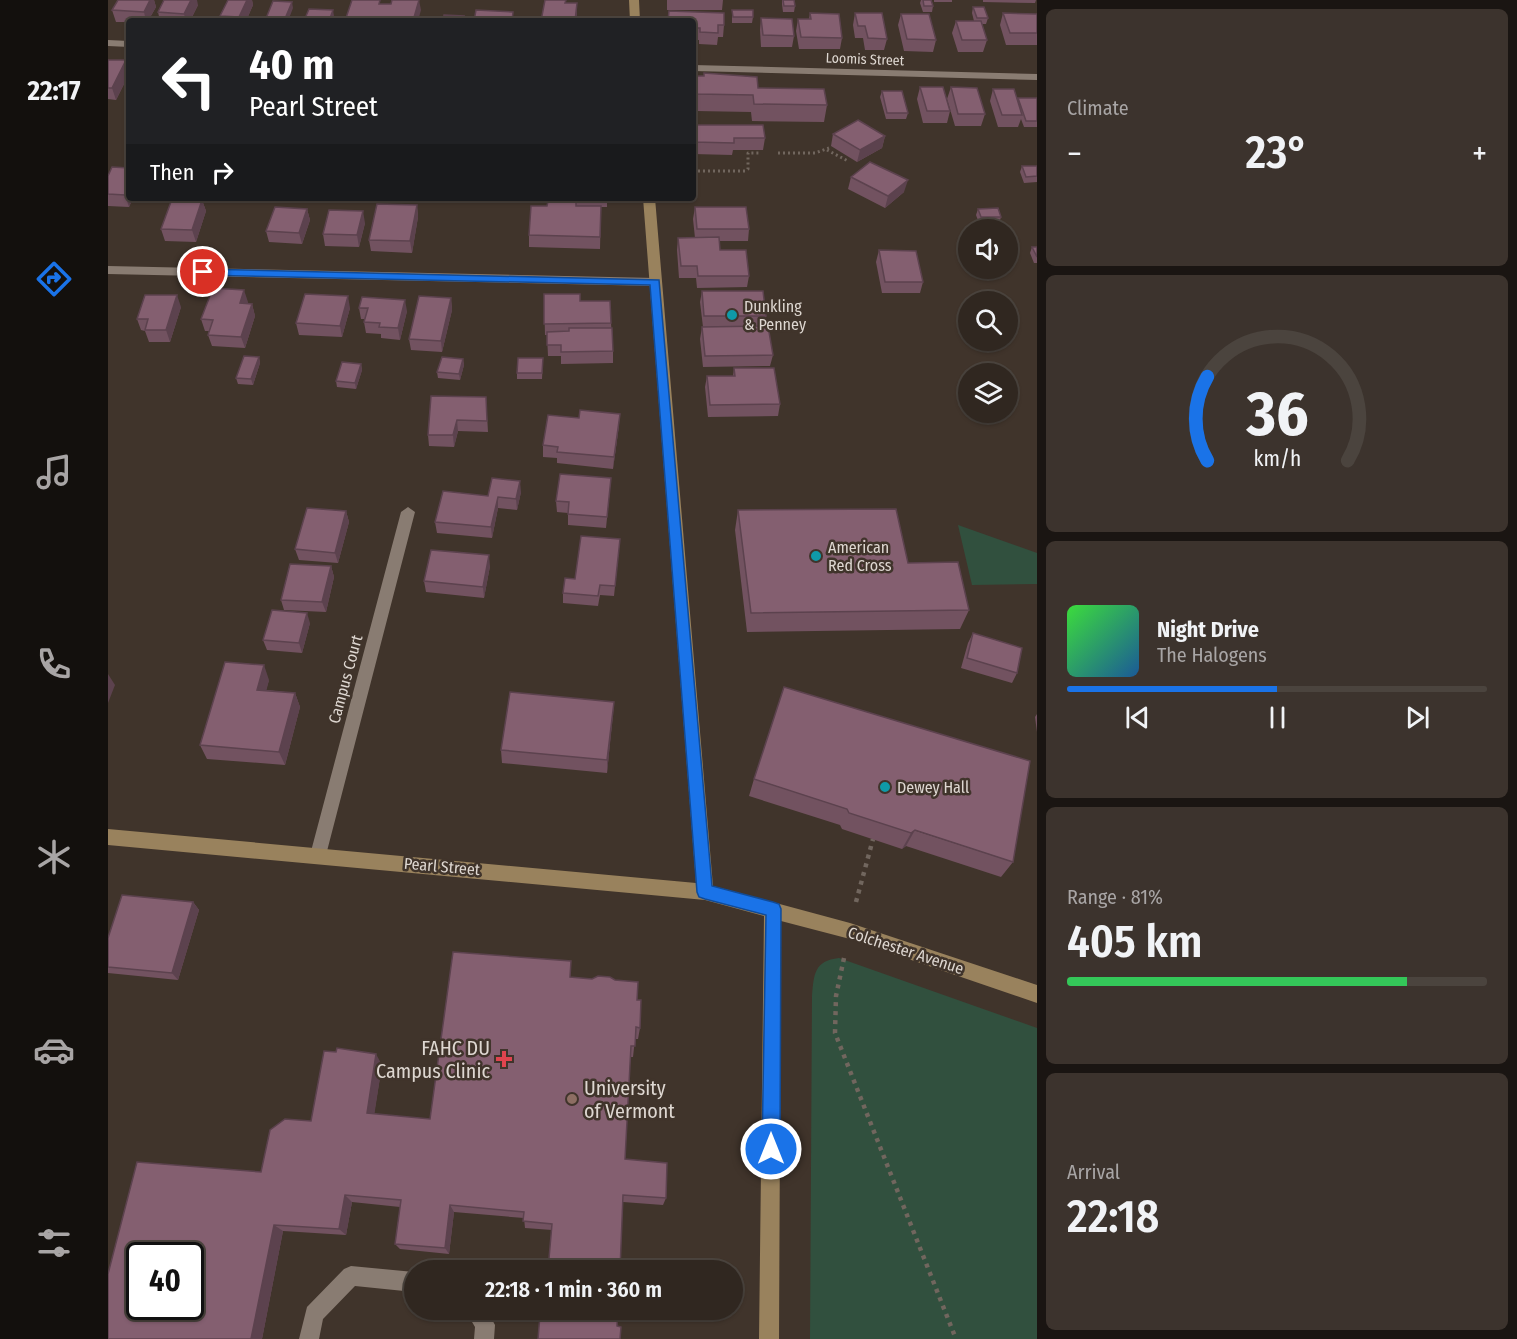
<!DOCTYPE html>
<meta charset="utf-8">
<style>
body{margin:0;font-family:"Fira Sans Condensed",sans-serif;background:#3c332d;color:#f1f3f6;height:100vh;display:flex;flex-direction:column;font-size:22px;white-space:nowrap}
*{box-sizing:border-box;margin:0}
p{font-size:20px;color:#a8a5a5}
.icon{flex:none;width:33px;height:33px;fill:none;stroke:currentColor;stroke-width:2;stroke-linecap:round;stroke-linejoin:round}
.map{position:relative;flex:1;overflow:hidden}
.sheet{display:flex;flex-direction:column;gap:9px;padding:9px;background:#1a1512;width:480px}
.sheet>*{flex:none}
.top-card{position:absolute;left:18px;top:18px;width:570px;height:183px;border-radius:6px;box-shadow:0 2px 4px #0004,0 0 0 2px #4b443e;background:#202124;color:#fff;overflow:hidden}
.controls{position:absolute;left:850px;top:219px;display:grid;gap:12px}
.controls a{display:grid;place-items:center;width:60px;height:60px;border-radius:50%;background:#302720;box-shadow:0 2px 4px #0004,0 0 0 2px #4b443e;font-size:30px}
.speed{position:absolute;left:18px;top:1242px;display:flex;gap:12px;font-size:30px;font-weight:700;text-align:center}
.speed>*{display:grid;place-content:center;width:78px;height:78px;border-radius:50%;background:#302720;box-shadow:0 2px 4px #0004,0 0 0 2px #4b443e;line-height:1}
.speed .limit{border:3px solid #111;border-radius:9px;background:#fff;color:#111}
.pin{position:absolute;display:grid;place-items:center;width:51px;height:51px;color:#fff;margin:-26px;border:3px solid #fff;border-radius:50%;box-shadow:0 2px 6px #0007}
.me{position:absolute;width:66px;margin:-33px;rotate:0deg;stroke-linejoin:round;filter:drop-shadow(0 0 4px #0008)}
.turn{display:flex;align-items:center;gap:21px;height:126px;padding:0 24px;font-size:27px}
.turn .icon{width:78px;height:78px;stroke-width:2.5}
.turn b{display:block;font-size:42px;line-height:51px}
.then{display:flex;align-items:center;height:57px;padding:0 24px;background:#0003;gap:12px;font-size:22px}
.big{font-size:45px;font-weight:600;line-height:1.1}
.sheet .widget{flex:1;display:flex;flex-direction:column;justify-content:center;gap:9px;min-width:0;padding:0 21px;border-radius:9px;background:#3c332d}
.sheet .dial{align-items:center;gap:0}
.dial svg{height:156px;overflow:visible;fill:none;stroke:#4b443e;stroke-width:7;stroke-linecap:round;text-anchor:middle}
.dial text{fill:#f1f3f6;stroke:none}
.song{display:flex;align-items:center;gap:18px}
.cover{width:72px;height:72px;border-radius:9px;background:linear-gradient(135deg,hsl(120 70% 55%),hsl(210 70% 35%))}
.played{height:6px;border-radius:3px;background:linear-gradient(90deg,#1a73e8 50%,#4b443e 50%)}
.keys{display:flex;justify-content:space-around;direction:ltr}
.heat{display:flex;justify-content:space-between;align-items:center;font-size:33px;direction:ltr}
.charge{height:9px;border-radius:4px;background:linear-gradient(90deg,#34c759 81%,#4b443e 0)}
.trip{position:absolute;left:296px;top:1260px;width:339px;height:60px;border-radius:30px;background:#302720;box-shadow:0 2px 4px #0004,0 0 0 2px #4b443e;font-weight:600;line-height:60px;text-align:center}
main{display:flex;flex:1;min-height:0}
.menu{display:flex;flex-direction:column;width:108px;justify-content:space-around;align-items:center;background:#13100d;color:#a8a5a5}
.menu .icon{width:42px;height:42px}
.menu .current{color:#1a73e8}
.menu b{font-size:27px;color:#f1f3f6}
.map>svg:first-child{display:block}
</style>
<main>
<nav class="menu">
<b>22:17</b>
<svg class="icon current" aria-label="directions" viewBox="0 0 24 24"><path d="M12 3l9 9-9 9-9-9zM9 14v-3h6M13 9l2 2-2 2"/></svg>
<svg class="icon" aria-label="music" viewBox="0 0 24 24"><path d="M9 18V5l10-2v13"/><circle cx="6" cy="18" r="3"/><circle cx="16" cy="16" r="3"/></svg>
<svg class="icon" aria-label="phone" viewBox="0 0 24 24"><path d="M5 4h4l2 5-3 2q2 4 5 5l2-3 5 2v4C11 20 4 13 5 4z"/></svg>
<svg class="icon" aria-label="climate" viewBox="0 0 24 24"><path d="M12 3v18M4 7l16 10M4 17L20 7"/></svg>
<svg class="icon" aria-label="car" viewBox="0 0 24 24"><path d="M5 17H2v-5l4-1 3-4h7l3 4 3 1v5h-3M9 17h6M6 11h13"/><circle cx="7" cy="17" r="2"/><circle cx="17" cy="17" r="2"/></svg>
<svg class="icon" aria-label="filters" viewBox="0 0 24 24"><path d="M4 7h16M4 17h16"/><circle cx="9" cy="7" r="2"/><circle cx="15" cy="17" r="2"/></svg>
</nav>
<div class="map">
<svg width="929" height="1339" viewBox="0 0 929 1339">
<rect width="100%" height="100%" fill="#40342b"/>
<!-- green -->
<path fill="#31503e" d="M850,525l79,28v31l-65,1z
M731,958l198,70v311h-227l2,-343c2,-22 2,-35 27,-38z"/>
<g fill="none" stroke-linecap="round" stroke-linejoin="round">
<!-- path-far1 -->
<path stroke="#71665e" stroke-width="3" stroke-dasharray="2 3" stroke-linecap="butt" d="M719,150l21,11
M670,153h37l14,-5
M585,171h52l3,-2v-16h13"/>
<!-- path -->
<path stroke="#71665e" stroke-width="4.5" stroke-dasharray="4 5" stroke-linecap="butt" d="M748,902l17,-63
M736,958l-8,38 -1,37 121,306"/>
<!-- lane -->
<path fill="#897c72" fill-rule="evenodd" d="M300,507l7,5 -89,343 -2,5 -6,3 -6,-3 -2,-5 91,-343z
M243,1266l63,6v20l-59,-6 -32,33 -4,20h-20l8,-32 37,-38z
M357,1310h22l8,15 -1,14h-20l1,-12z"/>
<!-- street -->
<path fill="#897c72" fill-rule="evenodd" d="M0,40l21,1v6l-21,-1z
M585,65l344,9v6l-344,-9z
M0,266l547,12 6,4 -6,4 -547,-12z"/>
<!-- secondary -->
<path fill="#99825d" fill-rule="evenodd" d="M521,0h10l1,21h-10z
M535,198h12l58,688 137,37 187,62v18l-187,-64 -69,-18 -2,418h-20l5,-423 -59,-16 -597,-55v-16l588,54z"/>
</g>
<!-- wall -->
<path fill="#725260" d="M10,0h36l2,7 -8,14h-19v1h-13l-4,-12z
M120,0h24l1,5 -7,16h-25l-1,-5z
M559,0h56l-1,10h-55z
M674,0h12l1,6 -1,6h-11l-1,-8z
M813,0h10l2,6 -1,6h-9l-3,-9z
M826,0h18v2h-18z
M875,0h53l-1,3 -52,-1z
M90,5l-8,16h-30l-2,-9z
M865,7l15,11 -2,6h-4l5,16 -4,12h-25l-6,-19 4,-12h18l-2,-8z
M624,10l21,7 -1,6h-20z
M702,13l32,25 -2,11h-41l-3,-18 2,-12h11z
M747,13l32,26 -3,11h-19l-2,-12h-8l-2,-13z
M895,13l34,1v31h-31l-6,-20z
M793,14l35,26 -3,12 -29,-1 -6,-26z
M653,18l33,18 -2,11h-31l-1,-17z
M585,21l31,4 -1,12h-5l-1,8 -18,-1v-4h-6z
M0,60l21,10v4l-13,26 -8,-1z
M596,73l54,15 69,17 -3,17 -72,-1 -1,-9 -55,-1 -1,-18 1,-17h8z
M812,87l30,24 -3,12h-24l-6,-24z
M843,87l34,27 -4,12h-26l-8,-27z
M885,89l25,11v-2h19v29h-13l-3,-8 -3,8h-20l-8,-26z
M774,91l26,22 -2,6h-20l-6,-22z
M585,125l72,13 -2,12h-30l-1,5 -39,-1z
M725,134l52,2 -3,12 -25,14 -26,-16z
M914,166h15v16l-13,1 -4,-11z
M0,176l21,22h4l-4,9 -21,-1z
M743,177l53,15 -19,16 -37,-19z
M424,198h75v9h-6l-1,42 -71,-2v-12l18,-29 27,-5v-1h-41z
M94,200l4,11 -10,31 -31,-1 -4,-12z
M309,205l1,12 -6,36 -41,-2 -2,-11z
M587,207l54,22 -1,12h-29l1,9 29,26 -2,11 -50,1 -1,-10h-17l-2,-28 1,-12h17l-2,-19z
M199,209l3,11 -8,24 -33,-2 -3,-11z
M870,209l23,8 -2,6h-20l-3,-8z
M257,223l-6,24 -34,-1 -2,-12z
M924,247h5v16h-3l-4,-10z
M771,250l44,32 -3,11h-38l-6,-31z
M594,291l64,25 -1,10 8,29 -3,11 -67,1 -3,-28 2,-12h1l-3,-25z
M436,294l36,7 31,22 2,28v12l-52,1v-8h-13l-1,-21h-2z
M343,298l1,12 -10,42 -31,-2 -2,-11z
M140,302l-1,2h5l3,12 -10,32 -33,-2 -4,-11 1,-4h-4l-4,-12z
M73,307l-11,35h-21l-4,-11 -4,-1 -4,-11z
M242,308l-8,29 -43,-2 -3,-12z
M251,308l48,3 -7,29 -19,-2v-4l-15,-1 -2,-11v-3h-3z
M151,357l1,6 -7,22 -15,-1 -2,-6z
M435,358l-1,21h-25v-6z
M355,359l1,6 -4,15 -22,-2 -1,-6z
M253,364l1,6 -6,19 -19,-2 -1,-6z
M626,368l46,36 -2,12 -70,1 -3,-30 2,-11h26z
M378,397l2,35 -30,-1 -4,16 -25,-1 -1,-11z
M511,425l-6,44 -56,-6v-5l-14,-1v-12z
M502,489l-4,39 -38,-3v-12l-11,-1 -1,-11z
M413,492l-4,18 -19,-2 -6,30 -55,-5 -2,-11 53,-26z
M630,510l231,100 -9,19 -213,3 -12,-102z
M238,511l3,11 -11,41 -39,-3 -4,-11z
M512,539l-6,57 -14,-1 -2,11 -35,-3v-10l12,-14z
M223,566l3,11 -8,35 -42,-2 -3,-10z
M382,566l-6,32 -58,-6 -2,-11z
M202,623l-8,30 -35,-3 -4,-10z
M865,633l44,40 -5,10 -51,-15 7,-25z
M161,680l-3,10 29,3 5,14 -15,58 -78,-6 -7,-14z
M506,702l-7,71 -105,-10 -1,-13z
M929,714v18l-2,-15z
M646,779l259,83 -12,15 -95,-31 -4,3 -60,-20 -2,-4 -91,-29z
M85,902l6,8 -21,70 -70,-7v-35z
M463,977l66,23 3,28 -2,11h-3l-2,18h-3l-5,102 41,39 -3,7 -40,-3 -71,28 -27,-2 -1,-10 -70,-6 -5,42 -49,-5 -5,-5 5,-37 -48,-5 -6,33 -63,-4 -21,108h-154l153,-167 50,-51 71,-56 -8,49 56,5z"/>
<!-- shaded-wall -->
<path fill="#5c424e" d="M42,0h4l2,7 -8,14h-2l-2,-9z
M83,0h6l1,5 -8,16h-4l-2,-7z
M139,0h5l1,5 -7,16h-6l-1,-4z
M311,0l2,10 -3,11h-5z
M184,2l1,6 -5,13h-4z
M469,3v18h-2z
M225,10l1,6 -2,5h-3z
M18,60l3,10v4l-13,26 -4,-12z
M777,136l-3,12 -25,14 3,-12z
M800,180l-4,12 -19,16 3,-12z
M21,186v12h4l-4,9 -4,-12z
M94,200l4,11 -10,31 -4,-12z
M309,205l1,12 -6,36 -2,-12z
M199,209l3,11 -8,24 -3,-11z
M255,211l2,12 -6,24 -2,-12z
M136,290l4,12 -5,13 -3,-12z
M69,295l4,12 -11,35 -4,-12z
M240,296l2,12 -8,29 -2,-11z
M343,298l1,12 -10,42 -1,-11z
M297,300l2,11 -7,29 -2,-12z
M144,304l3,12 -10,32 -4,-11z
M151,357l1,6 -7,22 -2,-6z
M355,359l1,6 -4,15 -1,-6z
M253,364l1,6 -6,19 -1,-6z
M512,414l-1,11 -6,44 1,-12z
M349,420l1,11 -4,16 -1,-12z
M412,481l1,11 -4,18 -1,-11z
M390,497v11l-6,30 -1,-11z
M238,511l3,11 -11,41 -3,-10z
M381,555l1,11 -6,32 -1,-11z
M223,566l3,11 -8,35 -4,-10z
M199,613l3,10 -8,30 -3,-10z
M156,665l5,15 -6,24 -6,-14z
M0,674l7,11 -7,18z
M187,693l5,14 -15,58 -6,-13z
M506,702l-1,14 -6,57v-13z
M807,830l-9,16 -4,3 9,-16z
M85,902l6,8 -21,70 -6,-7z
M268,1054l6,11 -9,58 -6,-10z
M237,1195l7,7 -6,33 -7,-6z
M342,1205l4,7 -5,42 -4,-6z
M166,1225l9,6 -21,108h-11z"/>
<!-- building -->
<path fill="#845f70" stroke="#5c424e" stroke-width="1.5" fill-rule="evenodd" d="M10,0h32l-6,12 -32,-2z
M56,0h27l-7,14 -26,-2z
M120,0h19l-8,17 -19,-1z
M244,0h28l-1,4h12l1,-4h27l-6,21h-68z
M437,0h21l-1,3h12l-2,18h-34z
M675,0h11l1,6h-11z
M815,0h8l2,6h-9z
M165,1l19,1 -8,19h-19z
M865,7h11l4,11h-11z
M201,9l24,1 -4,11h-25z
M368,10l37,2 -1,9h-38z
M624,10h21v7h-20z
M561,11l55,2v12h-6v8l-18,-1v-4h-7v-7h-25z
M702,13l29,1 3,24 -41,-1 -3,-18h13z
M747,13h27l5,26 -19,-1 -3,-12h-7z
M895,13l34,1v19h-27z
M793,14h28l7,26 -29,-1z
M336,15l20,1 -2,5h-19z
M653,18l31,1 2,17 -31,-1z
M848,21h25l6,19h-25z
M0,60h18l-14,28h-4z
M596,73l53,4 1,11 66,1 3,16 -73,-1 -1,-9 -56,-1 -1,-18h8z
M812,87h23l7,24h-23z
M843,87l26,1 8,26h-27z
M885,89h21l8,26h-20z
M774,91h20l6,22h-21z
M910,98h19v23h-11z
M750,120l27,16 -25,14 -27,-16z
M585,125h70l2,13h-31v5l-41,-1z
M762,162l38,18 -20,16 -37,-19z
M914,166h15v10l-11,1z
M4,167l17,1v18l-4,9 -17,-1v-18z
M64,199l30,1 -10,30 -31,-1z
M440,201l28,1v4h25l-1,31 -71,-2 2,-29h16z
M269,204l40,1 -7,36 -41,-1z
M167,207l32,2 -8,24 -33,-2z
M587,207h51l3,22h-52z
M890,208l3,9h-20l-3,-8z
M221,210l34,1 -6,24 -34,-1z
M611,237l1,13h26l3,26h-51l-1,-10h-16l-3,-28z
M924,247h5v10z
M771,250l37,1 7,31h-38z
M105,288l31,2 -4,13 12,1 -11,33 -33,-2 5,-15 -12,-1z
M594,291h61l3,25h-62z
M197,294l43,2 -8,30 -44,-3z
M436,294h36v7h30l1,22 -67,1z
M37,295h32l-11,35h-21l3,-11h-11z
M311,296l32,2 -10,43 -32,-2z
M254,297l43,3 -7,28 -19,-1 1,-4 -16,-1 4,-14h-9z
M660,326l5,29 -68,1 -3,-29z
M461,328h43l1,23 -52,1v-7h-14v-13l22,-1z
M136,356l15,1 -8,22 -15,-1z
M334,357l21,2 -4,15 -22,-2z
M410,358h25l-1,15h-25z
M234,362l19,2 -6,19 -19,-2z
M626,368h40l6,36 -70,1 -3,-29h28z
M323,396l55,1 1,24 -30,-1 -4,15h-25z
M472,410l40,4 -6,43 -57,-5 1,-5 -15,-2 5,-30 31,3z
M452,474l51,4 -4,39 -39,-3 1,-12 -13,-1z
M384,478l28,3 -4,18 -18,-2 -7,30 -56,-5 8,-31 45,5z
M199,508l39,3 -11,42 -40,-4z
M788,509l12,54 50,-1 11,48 -218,3 -13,-103z
M473,536l39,3 -5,47 -15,-1 -2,11 -35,-3 2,-15 10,1z
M323,550l58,5 -6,32 -59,-6z
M182,564l41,2 -9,36 -41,-2z
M164,610l35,3 -8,30 -36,-3z
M865,633l49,15 -5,25 -50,-15z
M117,662l39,3 -7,25 38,3 -16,59 -79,-7z
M676,687l246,74 -17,101 -98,-32 -4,3 -62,-20 -2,-4 -93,-30z
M402,692l104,10 -7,58 -106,-10z
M14,895l71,7 -21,71 -64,-6v-29z
M345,952l118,9 -1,16 22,2 6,-3 12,1 5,3 23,2 -1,18h4l-1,28 -4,-1 -1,19h-4l-6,113 42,4 -1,35 -43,-3 -3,75h-72l4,-46 -29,-3 1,-9 -74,-7 -5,43 -50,-4 6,-44 -56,-5 -6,34 -65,-4 -23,114h-143v-65l29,-112 124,10 9,-42 15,-11 26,2 13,-70 12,1 1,-4 39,6 -9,59 63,6zM32,1256h50v50h-50z
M437,1310h73l-1,16 4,1 -1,12h-82l2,-24h4z"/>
<!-- route -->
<path fill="#1a73e8" stroke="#114b97" stroke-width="1.5" d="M95,269l456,11 53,606 61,16 6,2 2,5 -1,240 -3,6 -6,2 -6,-2 -3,-6 4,-234 -61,-16 -6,-2 -2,-5 -47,-607 -450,-10v-5z"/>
<!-- markers -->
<g fill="#0f9aa8" stroke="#40342b" stroke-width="2">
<circle cx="624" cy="315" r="6"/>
<circle cx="708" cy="556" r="6"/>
<circle cx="777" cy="787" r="6"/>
</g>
<path fill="#e0444e" stroke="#40342b" stroke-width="2" d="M393 1050h6v6h6v6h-6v6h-6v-6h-6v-6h6z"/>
<circle fill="#8d6e63" stroke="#40342b" stroke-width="2" cx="464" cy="1099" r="6"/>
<g text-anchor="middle" stroke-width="5" stroke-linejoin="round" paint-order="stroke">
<!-- far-street labels -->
<g font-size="14" fill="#ded7d1" stroke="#40342b">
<text transform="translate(757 59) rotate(2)" y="5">Loomis Street</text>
</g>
<!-- poi labels -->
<g font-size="16" fill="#ded7d1" stroke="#40342b" text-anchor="start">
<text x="636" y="312">Dunkling<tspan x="636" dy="18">&amp; Penney</tspan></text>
<text x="720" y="553">American<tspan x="720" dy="18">Red Cross</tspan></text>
<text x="789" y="793">Dewey Hall</text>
</g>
<!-- street labels -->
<g font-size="16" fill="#ded7d1" stroke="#40342b">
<text transform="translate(237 679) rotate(-75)" y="6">Campus Court</text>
<text transform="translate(334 866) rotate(5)" y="6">Pearl Street</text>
<text transform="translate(798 950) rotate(18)" y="6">Colchester Avenue</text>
</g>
<!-- near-poi labels -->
<g font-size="20" fill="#ded7d1" stroke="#40342b" text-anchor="end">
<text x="382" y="1055">FAHC DU<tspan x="382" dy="23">Campus Clinic</tspan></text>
<text x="476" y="1095" text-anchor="start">University<tspan x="476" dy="23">of Vermont</tspan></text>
</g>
</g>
</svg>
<div class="controls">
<a><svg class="icon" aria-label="sound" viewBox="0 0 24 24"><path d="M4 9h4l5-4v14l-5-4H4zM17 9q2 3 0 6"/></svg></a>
<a><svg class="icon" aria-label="search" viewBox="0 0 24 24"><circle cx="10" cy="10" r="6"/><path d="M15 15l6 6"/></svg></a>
<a><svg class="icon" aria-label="layers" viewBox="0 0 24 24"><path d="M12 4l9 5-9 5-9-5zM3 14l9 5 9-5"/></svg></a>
</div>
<div class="speed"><div class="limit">40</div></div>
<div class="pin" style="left:95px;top:272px;background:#d93025"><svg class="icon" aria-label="arrive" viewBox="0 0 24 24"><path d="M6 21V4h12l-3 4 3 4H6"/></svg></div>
<svg class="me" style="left:663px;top:1149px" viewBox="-20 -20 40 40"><circle r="17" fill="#1a73e8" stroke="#fff" stroke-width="3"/><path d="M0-11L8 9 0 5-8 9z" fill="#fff"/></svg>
<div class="trip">22:18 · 1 min · 360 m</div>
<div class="top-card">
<div class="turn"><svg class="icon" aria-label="left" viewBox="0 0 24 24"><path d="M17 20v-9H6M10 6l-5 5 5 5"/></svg><div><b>40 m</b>Pearl Street</div></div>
<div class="then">Then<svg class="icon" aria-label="right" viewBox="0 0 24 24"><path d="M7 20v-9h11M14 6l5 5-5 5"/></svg></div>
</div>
</div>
<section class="sheet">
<div class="widget"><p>Climate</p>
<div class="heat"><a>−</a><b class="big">23°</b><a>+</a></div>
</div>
<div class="widget dial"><svg viewBox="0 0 100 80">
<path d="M14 69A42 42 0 1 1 86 69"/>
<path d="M14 69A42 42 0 0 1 14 26" stroke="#1a73e8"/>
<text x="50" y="56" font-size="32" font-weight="700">36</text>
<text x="50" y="72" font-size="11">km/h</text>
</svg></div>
<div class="widget">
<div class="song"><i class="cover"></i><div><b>Night Drive</b><p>The Halogens</p></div></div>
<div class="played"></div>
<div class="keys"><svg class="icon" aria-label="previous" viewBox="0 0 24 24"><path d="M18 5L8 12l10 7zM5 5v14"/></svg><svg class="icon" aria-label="pause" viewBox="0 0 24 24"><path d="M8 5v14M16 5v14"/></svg><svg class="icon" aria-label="next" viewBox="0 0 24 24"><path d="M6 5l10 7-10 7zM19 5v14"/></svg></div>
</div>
<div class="widget"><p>Range · 81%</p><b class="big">405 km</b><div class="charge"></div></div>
<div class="widget"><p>Arrival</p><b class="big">22:18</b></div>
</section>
</main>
